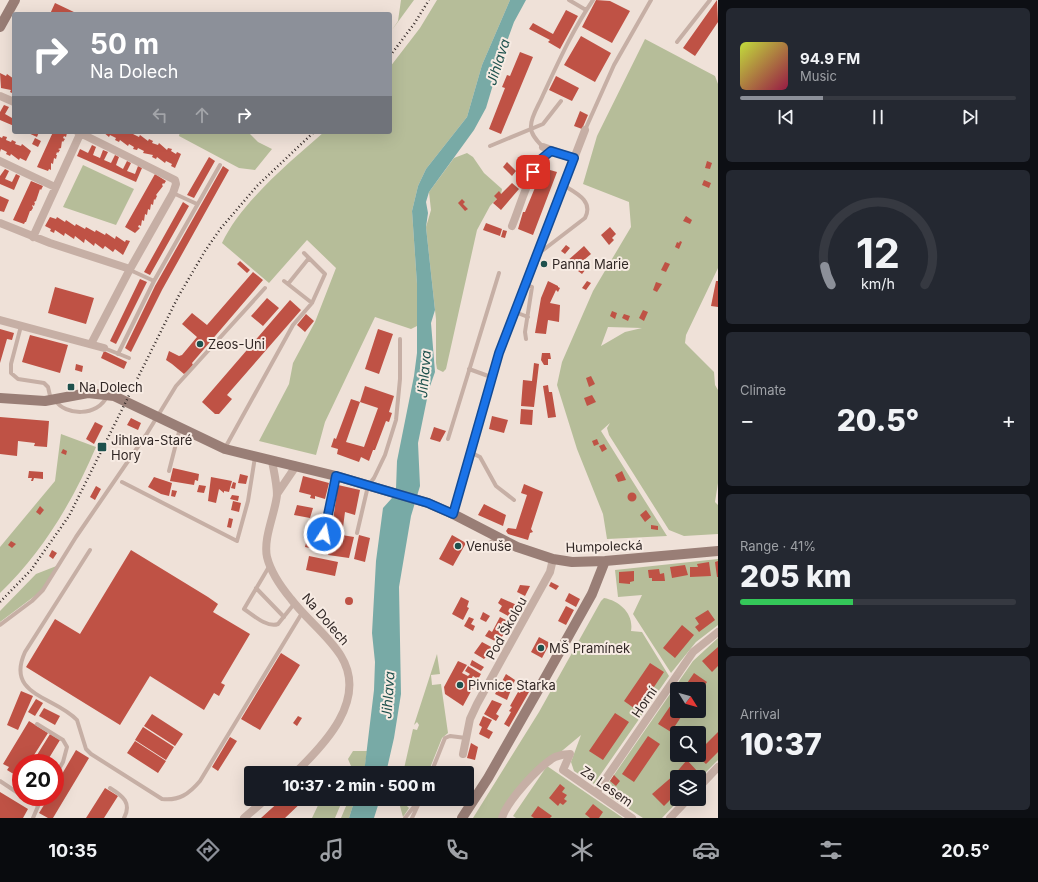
<!DOCTYPE html>
<meta charset="utf-8">
<style>
body{margin:0;font-family:Inter,sans-serif;background:#242831;color:#f1f3f6;height:100vh;display:flex;flex-direction:column;font-size:15px;white-space:nowrap}
*{box-sizing:border-box;margin:0}
p{font-size:13px;color:#9ea1a6}
.icon{flex:none;width:22px;height:22px;fill:none;stroke:currentColor;stroke-width:2;stroke-linecap:round;stroke-linejoin:round}
.map{position:relative;flex:1;overflow:hidden}
.details{display:flex;flex-direction:column;gap:8px;padding:8px;background:#0d0f14;width:320px}
.details>*{flex:none}
.hud{position:absolute;left:12px;top:12px;width:380px;height:122px;border-radius:4px;box-shadow:0 4px 16px #0002;background:#8c9099;color:#fff;overflow:hidden}
.needle{width:26px;rotate:127deg}
.tools{position:absolute;left:670px;top:682px;display:grid;gap:8px}
.tools a{display:grid;place-items:center;width:36px;height:36px;border-radius:4px;background:#171b24;box-shadow:0 4px 16px #0002;font-size:20px}
.speed{position:absolute;left:12px;top:754px;display:flex;gap:8px;font-size:20px;font-weight:700;text-align:center}
.speed>*{display:grid;place-content:center;width:52px;height:52px;border-radius:50%;background:#171b24;box-shadow:0 4px 16px #0002;line-height:1}
.speed .limit{border:6px solid #d22;background:#fff;color:#111}
.pin{position:absolute;display:grid;place-items:center;width:34px;height:34px;color:#fff;margin:-17px;border-radius:8px;box-shadow:0 2px 6px #0006}
.me{position:absolute;width:44px;margin:-22px;rotate:11deg;stroke-linejoin:round;filter:drop-shadow(0 0 3px #0008)}
.turn{display:flex;align-items:center;gap:14px;height:84px;padding:0 12px;font-size:18px}
.turn .icon{width:52px;height:52px;stroke-width:2.5}
.turn b{display:block;font-size:28px;line-height:34px}
.lanes{display:flex;align-items:center;height:38px;padding:0 12px;background:#0003;justify-content:center;gap:20px;direction:ltr}
.lanes .off{opacity:.35}
.big{font-size:30px;font-weight:800;line-height:1.1}
.details .tile{flex:1;display:flex;flex-direction:column;justify-content:center;gap:6px;min-width:0;padding:0 14px;border-radius:6px;background:#242831}
.details .dial{align-items:center;gap:0}
.dial svg{height:104px;overflow:visible;fill:none;stroke:#363941;stroke-width:7;stroke-linecap:round;text-anchor:middle}
.dial text{fill:#f1f3f6;stroke:none}
.song{display:flex;align-items:center;gap:12px}
.cover{width:48px;height:48px;border-radius:6px;background:linear-gradient(135deg,hsl(70 70% 55%),hsl(340 70% 35%))}
.played{height:4px;border-radius:2px;background:linear-gradient(90deg,#8c9099 30%,#363941 30%)}
.keys{display:flex;justify-content:space-around;direction:ltr}
.heat{display:flex;justify-content:space-between;align-items:center;font-size:22px;direction:ltr}
.charge{height:6px;border-radius:3px;background:linear-gradient(90deg,#34c759 41%,#363941 0)}
.trip{position:absolute;left:244px;top:766px;width:230px;height:40px;border-radius:4px;background:#171b24;box-shadow:0 4px 16px #0002;font-weight:800;line-height:40px;text-align:center}
.tabs{display:flex;height:64px;justify-content:space-around;align-items:center;background:#090b0e;color:#9ea1a6}
.tabs .icon{width:28px;height:28px}
.tabs .on{color:#8c9099}
.tabs b{font-size:18px;color:#f1f3f6}
main{display:flex;flex:1;min-height:0}
.map>svg:first-child{display:block}
</style>
<main>
<div class="map">
<svg width="718" height="818" viewBox="0 0 718 818">
<rect width="100%" height="100%" fill="#efe1d8"/>
<!-- green -->
<path fill="#b6bd99" fill-rule="evenodd" d="M401,0h13l-22,30 6,-9z
M437,0h73l-28,65 -15,52 -41,52 -8,17 -6,25 5,73v42l-6,3 -36,-12 -50,105 -9,33 -57,-14 30,-57 4,-21 22,-41 21,-54 -29,-28 -38,43 -47,-40c19,-41 68,-81 102,-111h66v-65l30,-39z
M645,39l70,37 3,8v184l-32,67 -1,8 29,29 1,13 3,5v93l-3,19 3,3v29l-34,2 -15,-6 -60,-95 -2,-7 3,-5 -9,8 66,105 -60,3 -4,-25 -26,-65 -20,-64 5,-23 31,-71 38,-64 -2,-25 -46,-18 14,-48zM608,327l34,1 -17,4 -24,14z
M180,132h68l10,10 14,7 -17,21 -16,-2 -60,-32z
M467,153l6,4 11,16 18,16 -1,5 -11,12 -13,24 -31,139 -3,3 -6,-3 -1,-6v-44l-10,-92 5,-17 -2,-18 25,-34z
M83,165l51,24 -18,36 -53,-18z
M61,434l35,13c-23,54 -54,106 -96,146v-46l55,-66z
M718,559v66l-22,17 -25,31 -38,-59 9,-19 -24,2 -3,-27z
M59,565l-15,24 -44,33v-11l36,-37z
M604,598c16,3 30,16 27,33l11,1 27,44 -75,108 -20,-13 -3,-9 10,-27 -48,40 -35,43h-25l66,-106 62,-111z
M718,638v122l-19,19v-2h-22v22h3l-18,19h-19l-34,-22 -2,-5v-6l86,-124zM677,689h22v22h-22zM677,733h22v22h-22z
M437,654l3,20 -9,1 1,10 9,-1 7,49 -6,5 -14,35h-25l10,-44 4,1 2,-5 -2,-3 -3,3z
M353,751h14l-3,22h-10l-6,-14z
M547,766l76,52h-107l-3,-2z
M321,799h22l-8,19h-23z
M349,799h6l-6,19h-8z
M398,799h16l-6,1 -2,5 3,3 -6,9z"/>
<!-- water -->
<path fill="#78aaa6" d="M510,0h16l-12,22 -13,36 -15,50 -12,22 -45,62 -3,10 2,11 -2,14 9,83 -4,13 4,49 -6,17 -11,54 2,43 -9,30 -12,71 2,107 -7,44 -8,35h-22l10,-83 1,-28 -3,-29 4,-72 7,-53 9,-10 4,-9 1,-28 17,-85 3,-23v-69l-5,-73 6,-25 8,-17 41,-52 15,-52z
M355,799h25l-6,19h-25z"/>
<!-- building -->
<path fill="#bf5245" d="M596,0l14,1 20,10 -18,32 -30,-16z
M717,0l1,22 -23,34 -12,-8z
M55,3l21,10 -1,1h-25z
M566,10l12,6 -18,33 -12,-7 2,-2 -21,-11 4,-6 20,11z
M581,36l30,17 -16,29 -31,-17z
M520,52l13,5 -32,77 -12,-5 16,-41 -3,-1 5,-12 3,1z
M0,73l6,3 1,-2 7,5v15l-4,-2 1,-2 -10,-2z
M556,76l23,12 -7,13 -23,-11z
M4,105l5,2 -4,7 7,4 2,-4v12l-14,-6v-8z
M580,111l8,4 -6,14 -8,-3z
M26,132h13l-2,5z
M53,132l14,1 -1,4 -2,-1 -1,2 2,1 -2,3 -1,-1 -1,7 -3,1 2,1 -2,3 -1,-1 -1,3h1l-1,4 -2,-1 -1,6 -2,-1v7l-2,-1 -1,2 -11,-4z
M103,132h31l-1,2 6,3 1,-2 8,6 1,-2 4,2 -1,2 6,2 1,-2 8,7 1,-2 4,1 -1,2 5,3 1,-2 4,2 -6,14 -4,-2 1,-2 -6,-3 -1,2 -8,-6 -1,2 -4,-2 1,-2 -10,-2 1,-2 -6,-3 -1,2 -4,-1 1,-2 -5,-3 -1,2 -8,-6 -1,2 -4,-2 1,-2 -6,-3 -1,2z
M3,136l4,1 -1,3 5,2 1,-2 4,2 -1,2 6,2 1,-2 9,7 -5,10 -6,-3 -1,2 -8,-6 -1,2 -4,-2 1,-2 -6,-3 -1,3v-15l2,1z
M35,138l6,3 -3,6 -6,-3z
M92,145l4,2 -3,8 7,3 3,-8 5,2 -4,8 7,3 4,-8 4,2 -3,8 7,4 4,-8 4,2 -4,8 8,3 3,-8 4,2 -6,14 -59,-26 3,-7 8,4z
M209,157l6,4 -21,37 -7,-3z
M707,161l5,2 -2,6 -5,-1z
M507,162l9,9 -4,5 -9,-9z
M223,166l6,4 -67,120 -31,62 -6,-4 30,-62z
M543,168l14,4 -24,63 -15,-6 5,-17h2z
M5,169l4,2 -4,8 7,3 4,-8 4,2 -6,14 -14,-6v-8z
M155,174l11,7 -2,3 -1,-1 -1,2 1,1 -7,9 1,1 -2,4 -1,-1 -1,6 -2,-1 -1,6 -2,-1 -1,6 -2,-1 -1,7 -2,-1 -1,6 -2,-1 -1,2 2,1 -5,5 -10,-6z
M704,180l7,3 -2,5 -7,-3z
M31,181l12,5 -2,4 -1,-1 -4,12 -2,1 1,1 -1,3 -2,-1 1,3 -2,3h-1l-4,11h-1l-1,2 -11,-4z
M512,183l7,6 -18,21 -8,-7 4,-4 -3,-3 5,-5 2,3z
M0,196l9,4 -5,12 -4,-1z
M462,199l3,3 -2,2 5,5 -3,2 -7,-8z
M183,202l6,4 -39,69 -6,-3z
M686,216l6,4 -2,4 -7,-3z
M50,217l6,2 1,-2 8,5 1,-2 9,6 1,-2 9,5 1,-2 9,5 1,-2 9,5 1,-2 9,6 1,-3 9,6 1,-2 4,1 -7,14 -8,-6 -2,3 -8,-6 -2,3 -8,-6 -1,3 -9,-7 -1,4 -9,-7 -1,3 -9,-6 -1,3 -9,-6 -1,3 -4,-2 1,-2 -6,-3z
M486,223l16,6 -2,7 -17,-6z
M610,227l6,7 -4,4 2,2 -5,5 -8,-10z
M503,230l4,1 -2,7 -4,-1z
M680,241l2,1 -3,7 -4,-2 2,-5 2,1z
M566,245l4,3 -5,6 -4,-3z
M584,246l7,8 -19,16 -6,-8z
M240,261l10,9 -3,3 -10,-9z
M665,262l5,2 -4,8 -5,-2z
M582,266l4,3 -4,5 -4,-3z
M253,272l10,8 -71,83 1,2 -4,5 -5,4 -12,-10 -6,-4 3,-9 10,5 3,-1 15,-18 -15,-13 10,-11 15,12z
M140,279l7,3 -31,62 -6,-3z
M548,281l10,5v1l2,1 -2,4 -2,-2 -6,13 10,2 -1,17 -11,-2 -2,14 -11,-1 6,-35z
M587,281l4,2 -5,7 -4,-2z
M716,281h2v26l-7,-1z
M656,282l6,2 -5,8 -4,-2z
M55,287l39,11 -8,26 -38,-11z
M267,298l12,10 -16,18 -12,-10z
M290,300l11,10 -74,85 5,4 -13,15h-4l-13,-12z
M643,310l5,2 -4,9 -5,-3z
M612,311l5,2 -2,6 -5,-3z
M306,314l8,7 -9,11 -8,-7z
M624,314l6,2 -2,5 -6,-3z
M0,329l14,4 -2,7 -5,-1 -7,24z
M378,329l15,5 -14,40 -14,-5z
M30,335l38,10 -8,28 -38,-11z
M104,351l23,11 -3,7 -23,-11z
M542,353h8l1,6h-3v6h-4l-3,-5z
M534,363l5,1 -5,43 -13,-1 2,-26 9,1z
M76,364l7,2 -1,6 -7,-2z
M591,376l4,8 -6,3 -3,-9z
M548,385l1,7h3l4,25 -8,1 -5,-32z
M365,386l29,10 -5,16 3,1 -3,9 -3,-1 -11,29h-2l-4,11 -8,-4 -2,5 -22,-8 1,-5 -7,-2 3,-9 2,1 15,-40 9,3 -14,40 18,5 14,-39 -18,-6z
M592,395l4,7 -9,4 -3,-8z
M521,409l12,1 -1,15 -12,-1z
M492,416l16,4 -4,13 -15,-4z
M0,417l49,4 -2,26 -13,-1 1,-3 -17,-2 -1,15 -17,-2z
M131,418l10,5 -3,7 -11,-5z
M95,422l8,4 -9,18 -8,-5z
M434,427l12,4 -6,11 -10,-3z
M130,435l5,2 -4,7 -4,-2z
M597,439l2,5 -5,2 -2,-5z
M604,444l3,5 -5,3 -3,-6z
M63,449l4,2 -1,4 -5,-2z
M173,468l26,6 -1,7 -3,-1 -1,5 -24,-4z
M29,471l14,1v7l-9,-1 -1,3h-2l1,-3h-4z
M622,471l4,9 -8,2 -3,-7z
M240,474l8,2 -2,8 -8,-1z
M303,476l26,7 -4,16 -10,-3v3l-5,-1 1,-3 -12,-3z
M154,477l18,6 -3,13 -8,-2 -13,-7z
M211,477l21,4 -3,11 -5,-1v2l-5,-4 -3,14 -8,-2z
M233,482l3,1 -1,6 -4,-1z
M524,484l19,8 -12,37 2,3 -3,1 -2,7 -20,-6 -2,-3 2,-3 8,1 11,-34 -6,-2z
M199,485l7,1 -2,7 -7,-1z
M338,485l22,5 -5,25 -10,-3 -3,23 12,2 -5,21 -21,-3z
M96,486l5,3 -6,11 -5,-3z
M172,490l5,1 -2,6 -4,-1z
M627.5 497a4.5 4.5 0 1 1 9 0a4.5 4.5 0 1 1-9 0Z
M232,495l7,1 -1,5 -8,-2z
M233,501l8,2 -2,9 -8,-2z
M484,504l22,11 -3,11 -25,-11z
M297,505l16,3 -3,10 -16,-3z
M40,506l4,4 -4,5 -4,-3z
M646,510l5,7 -6,5 -5,-7z
M229,518l4,1 -2,9 -4,-1z
M312,518l9,2 -7,29 -9,-2z
M651,525l7,1v4l-7,-1z
M359,535l11,3 -5,24 -11,-3z
M452,535l14,8 -13,23 -14,-7z
M11,541l5,3 -4,4 -4,-3z
M52,550l5,3 -4,6 -4,-3z
M131,550l77,47 10,7 -5,8 37,22 -29,49 4,2 -6,11 -5,-3 -10,17 -54,-34 -30,49 -94,-58 29,-48 25,15z
M309,556l29,6 -3,14 -29,-6z
M718,561v16h-1l-2,-15z
M709,562l2,14 -21,1v-10h8l-1,-3z
M685,565l3,10 -16,3 -2,-11z
M659,569l1,5 4,-1 1,8h-13v-3h-3l-1,-8z
M634,571v10l-4,1v2l-11,-1v-11z
M551,582l8,4 -3,4 -7,-4z
M520,585l10,1 -5,10 -8,-4z
M569,593l11,6 -4,8 -11,-6z
M461,597l8,4 -2,6 2,1 -6,12 -11,-6z
M345 601a4 4 0 1 1 8 0a4 4 0 1 1-8 0Z
M501,598l18,8 -7,12 -13,-7 3,-5 -4,-3z
M566,606l8,4 -8,15 -8,-4z
M708,610l7,10 -16,12 -4,-5 4,-3 -4,-6z
M483,612l7,4 -4,6 -6,-3z
M469,617l5,2 -3,5 4,2 -2,5 -9,-5z
M500,617l10,5 -2,6 -9,13 -2,1 -12,-6 4,-6 3,2z
M682,625l12,10 -19,23 -12,-10z
M539,637l11,6 -8,15 -11,-6z
M482,642l13,7 -5,10 -4,-2 -2,2 -10,-6z
M718,647v19l-6,6 -10,-11z
M281,653l19,12 -40,65 -19,-11z
M472,660l12,7 -3,4 -11,-6z
M458,661l9,4 -5,8 6,3 2,-2 -5,-3 3,-5 13,8 -3,5 -5,-3 -3,5 5,3 -12,22 -18,-12 -1,-7z
M650,663l14,9 -26,39 -14,-10z
M694,673l13,9 -8,11v-4h-16z
M506,674l9,6 -8,20 -12,-6z
M529,682l3,2 -3,8 -20,35 -5,-3 7,-12 -2,-1 3,-4 -2,-1 8,-14 2,1 3,-5 2,1z
M21,691l12,5 -15,34 -11,-5z
M677,696v15h8l-14,21 -13,-8z
M36,699l7,4 -8,13 -7,-4z
M492,700l10,4 -6,10 3,2 -3,5 -12,-7z
M44,708l16,8 -5,9 -16,-9z
M615,713l14,9 -26,38 -14,-9z
M152,714l31,20 -8,12 -31,-20z
M298,716l4,2 -5,8 -4,-3z
M483,716l9,4 -5,9 6,3 -4,7 -10,-5 3,-7 -3,-2z
M29,721l19,12 -19,30h-8l-1,15 -13,-8 2,-3 -6,-3z
M143,727l31,20 -8,13 -31,-20z
M718,732v20l-12,12 -10,-9h3v-4z
M50,734l10,6 -14,23h-14z
M648,736l12,8 -26,38 -12,-8z
M230,737l7,4 -19,30 -6,-4z
M135,741l31,20 -8,12 -31,-20z
M471,743l7,4 -3,13 -8,-2z
M76,750l13,8 -36,60h-5l-9,-5 10,-16h6v-11z
M687,760l11,12 -5,5h-16v16l-13,13 -12,-12 22,-19z
M614,775l6,6 -4,5 -6,-5z
M560,784l5,4 -3,4 5,3 -3,4 3,2 -4,4 -3,-2 -2,3 -9,-8z
M105,788l13,8 -14,22h-18z
M0,792l28,17 -5,9h-23z
M282,799h23l-20,19h-24z
M593,804l10,8 -4,6h-9l-5,-4z
M538,806l14,10 -2,2h-16l-3,-2z"/>
<g fill="none" stroke-linecap="round" stroke-linejoin="round">
<!-- lane -->
<path stroke="#c6afa5" stroke-width="4" d="M569,0l17,10
M677,42l33,-42
M585,130l29,-65 37,-65
M490,146l53,-22 18,-23
M543,147c-5,-5 -13,-13 -12,-21 0,-10 8,-21 12,-31 15,-32 30,-66 50,-95
M173,193l24,11
M304,253l21,21 -13,29
M538,254l47,-36c9,-17 -9,-25 -22,-33
M130,270l24,11
M288,284l21,-26
M525,285l7,2 -7,45 1,7
M515,312l13,5
M21,326l-10,38v9l7,6 26,4 4,4 3,13
M104,348l25,10
M118,354l36,-73 66,-116
M469,369l22,8
M55,400c10,16 43,17 52,-4
M448,439l51,-166
M225,448l68,-123 19,-22 -28,-22
M470,452l10,5 16,29 18,14
M169,471l11,-43
M122,482l115,59 11,-40 7,-44
M357,533l11,-47 6,-8 11,-23 11,-35 4,-41v-40
M486,546l11,-9
M321,549l15,-72
M90,550l-65,102c-20,44 30,44 52,68l9,29 5,5 71,45c17,2 27,-5 38,-18l102,-168
M270,565l-26,44c9,6 23,19 34,15l16,-20
M256,588l28,29
M0,625l32,-24 11,-11 33,-53 70,-102 30,-49 89,-98
M37,724l26,16 4,7 -4,15 -8,14
M431,773l14,-35 5,-2 16,2
M0,781l21,14
M110,788c13,8 22,15 14,30
M25,797l12,8
M33,818l9,-21
M405,818l15,-19
M412,818l8,-17"/>
<!-- street -->
<path stroke="#c6afa5" stroke-width="8" d="M0,96l14,6
M543,147l31,11
M0,161l55,26
M0,223l50,20 80,26 43,-76 3,-9 -1,-4 -97,-48
M512,226c11,-27 17,-57 39,-75
M33,237l48,-105
M0,320l104,28
M91,344l39,-75
M272,461c2,11 5,23 5,34 -2,19 -14,43 -10,62 4,16 14,30 24,42 15,20 37,36 50,57 27,44 -17,89 -46,117
M277,494l19,-28
M453,514l46,-161 86,-223
M463,754l7,-35 7,-15 73,-132 3,-13
M699,787l19,-20
M596,793l97,-141 25,-20
M244,818l22,-19
M502,818c5,-17 37,-52 53,-61 5,-2 10,-3 15,-3l-7,16 69,48
M670,818l18,-19"/>
<!-- secondary -->
<path stroke="#997e76" stroke-width="10" d="M0,27l15,-27
M0,398l45,3 43,-8 26,3 111,53 111,27 92,27 25,11 64,33 36,12 19,3 33,-1 113,-10
M462,818l26,-40 57,-100 47,-84 13,-33"/>
<!-- rail -->
<path stroke="#322826" stroke-width="2.5" stroke-dasharray="1 3" stroke-linecap="butt" d="M390,56l24,-32 15,-24
M0,602l31,-32 38,-54 109,-219 27,-46 16,-23 36,-42 57,-54"/>
</g>
<g fill="none" stroke-linecap="round" stroke-linejoin="round">
<defs>
<path id="route" d="M324,534l12,-58 92,27 25,11 46,-161 75,-195 -23,-7 -11,9 -7,12"/>
</defs>
<!-- route casing -->
<use href="#route" stroke="#114b97" stroke-width="10"/>
<!-- route -->
<use href="#route" stroke="#1a73e8" stroke-width="7"/>
</g>
<!-- markers -->
<g fill="#1e514d" stroke="#f7ebe3" stroke-width="1.5">
<circle cx="544" cy="264" r="4"/>
<circle cx="200" cy="344" r="4"/>
<rect x="67" y="383" width="8" height="8" rx="2"/>
<rect x="97" y="442" width="10" height="10" rx="2"/>
<circle cx="458" cy="546" r="4"/>
<circle cx="541" cy="648" r="4"/>
<circle cx="460" cy="685" r="4"/>
</g>
<g text-anchor="middle" stroke-width="4" stroke-linejoin="round" paint-order="stroke">
<!-- poi labels -->
<g font-size="13" fill="#322826" stroke="#f7ebe3" text-anchor="start">
<text x="552" y="269">Panna Marie</text>
<text x="208" y="349">Zeos-Uni</text>
<text x="79" y="392">Na Dolech</text>
<text x="111" y="445">Jihlava-Staré<tspan x="111" dy="15">Hory</tspan></text>
<text x="466" y="551">Venuše</text>
<text x="549" y="653">MŠ Pramínek</text>
<text x="468" y="690">Pivnice Starka</text>
</g>
<!-- street labels -->
<g font-size="13" fill="#322826" stroke="#f7ebe3">
<text transform="translate(604 546) rotate(-2)" y="5">Humpolecká</text>
<text transform="translate(326 619) rotate(49)" y="5">Na Dolech</text>
<text transform="translate(506 628) rotate(-61)" y="5">Pod Školou</text>
<text transform="translate(644 702) rotate(-56)" y="5">Horní</text>
<text transform="translate(607 786) rotate(35)" y="5">Za Lesem</text>
</g>
<!-- water labels -->
<g font-size="14" font-style="italic" fill="#1e514d" stroke="#f7ebe3">
<text transform="translate(498 62) rotate(-72)" y="5">Jihlava</text>
<text transform="translate(424 374) rotate(-85)" y="5">Jihlava</text>
<text transform="translate(388 695) rotate(-86)" y="5">Jihlava</text>
</g>
</g>
</svg>
<div class="tools">
<a><svg class="needle" viewBox="-14 -14 28 28"><path d="M0-13l5 13h-10z" fill="#e53935"/><path d="M0 13l5-13h-10z" fill="#9ea1a6"/></svg></a>
<a><svg class="icon" aria-label="search" viewBox="0 0 24 24"><circle cx="10" cy="10" r="6"/><path d="M15 15l6 6"/></svg></a>
<a><svg class="icon" aria-label="layers" viewBox="0 0 24 24"><path d="M12 4l9 5-9 5-9-5zM3 14l9 5 9-5"/></svg></a>
</div>
<div class="speed"><div class="limit">20</div></div>
<div class="pin" style="left:533px;top:172px;background:#d93025"><svg class="icon" aria-label="arrive" viewBox="0 0 24 24"><path d="M6 21V4h12l-3 4 3 4H6"/></svg></div>
<svg class="me" style="left:324px;top:534px" viewBox="-20 -20 40 40"><circle r="17" fill="#1a73e8" stroke="#fff" stroke-width="3"/><path d="M0-11L8 9 0 5-8 9z" fill="#fff"/></svg>
<div class="trip">10:37 · 2 min · 500 m</div>
<div class="hud">
<div class="turn"><svg class="icon" aria-label="right" viewBox="0 0 24 24"><path d="M7 20v-9h11M14 6l5 5-5 5"/></svg><div><b>50 m</b>Na Dolech</div></div>
<div class="lanes"><svg class="icon off" aria-label="left" viewBox="0 0 24 24"><path d="M17 20v-9H6M10 6l-5 5 5 5"/></svg><svg class="icon off" aria-label="ahead" viewBox="0 0 24 24"><path d="M12 20V5M6 11l6-6 6 6"/></svg><svg class="icon" aria-label="right" viewBox="0 0 24 24"><path d="M7 20v-9h11M14 6l5 5-5 5"/></svg></div>
</div>
</div>
<section class="details">
<div class="tile">
<div class="song"><i class="cover"></i><div><b>94.9 FM</b><p>Music</p></div></div>
<div class="played"></div>
<div class="keys"><svg class="icon" aria-label="previous" viewBox="0 0 24 24"><path d="M18 5L8 12l10 7zM5 5v14"/></svg><svg class="icon" aria-label="pause" viewBox="0 0 24 24"><path d="M8 5v14M16 5v14"/></svg><svg class="icon" aria-label="next" viewBox="0 0 24 24"><path d="M6 5l10 7-10 7zM19 5v14"/></svg></div>
</div>
<div class="tile dial"><svg viewBox="0 0 100 80">
<path d="M14 69A42 42 0 1 1 86 69"/>
<path d="M14 69A42 42 0 0 1 9 55" stroke="#8c9099"/>
<text x="50" y="56" font-size="32" font-weight="700">12</text>
<text x="50" y="72" font-size="11">km/h</text>
</svg></div>
<div class="tile"><p>Climate</p>
<div class="heat"><a>−</a><b class="big">20.5°</b><a>+</a></div>
</div>
<div class="tile"><p>Range · 41%</p><b class="big">205 km</b><div class="charge"></div></div>
<div class="tile"><p>Arrival</p><b class="big">10:37</b></div>
</section>
</main>
<nav class="tabs">
<b>10:35</b>
<svg class="icon on" aria-label="directions" viewBox="0 0 24 24"><path d="M12 3l9 9-9 9-9-9zM9 14v-3h6M13 9l2 2-2 2"/></svg>
<svg class="icon" aria-label="music" viewBox="0 0 24 24"><path d="M9 18V5l10-2v13"/><circle cx="6" cy="18" r="3"/><circle cx="16" cy="16" r="3"/></svg>
<svg class="icon" aria-label="phone" viewBox="0 0 24 24"><path d="M5 4h4l2 5-3 2q2 4 5 5l2-3 5 2v4C11 20 4 13 5 4z"/></svg>
<svg class="icon" aria-label="climate" viewBox="0 0 24 24"><path d="M12 3v18M4 7l16 10M4 17L20 7"/></svg>
<svg class="icon" aria-label="car" viewBox="0 0 24 24"><path d="M5 17H2v-5l4-1 3-4h7l3 4 3 1v5h-3M9 17h6M6 11h13"/><circle cx="7" cy="17" r="2"/><circle cx="17" cy="17" r="2"/></svg>
<svg class="icon" aria-label="filters" viewBox="0 0 24 24"><path d="M4 7h16M4 17h16"/><circle cx="9" cy="7" r="2"/><circle cx="15" cy="17" r="2"/></svg>
<b>20.5°</b>
</nav>
